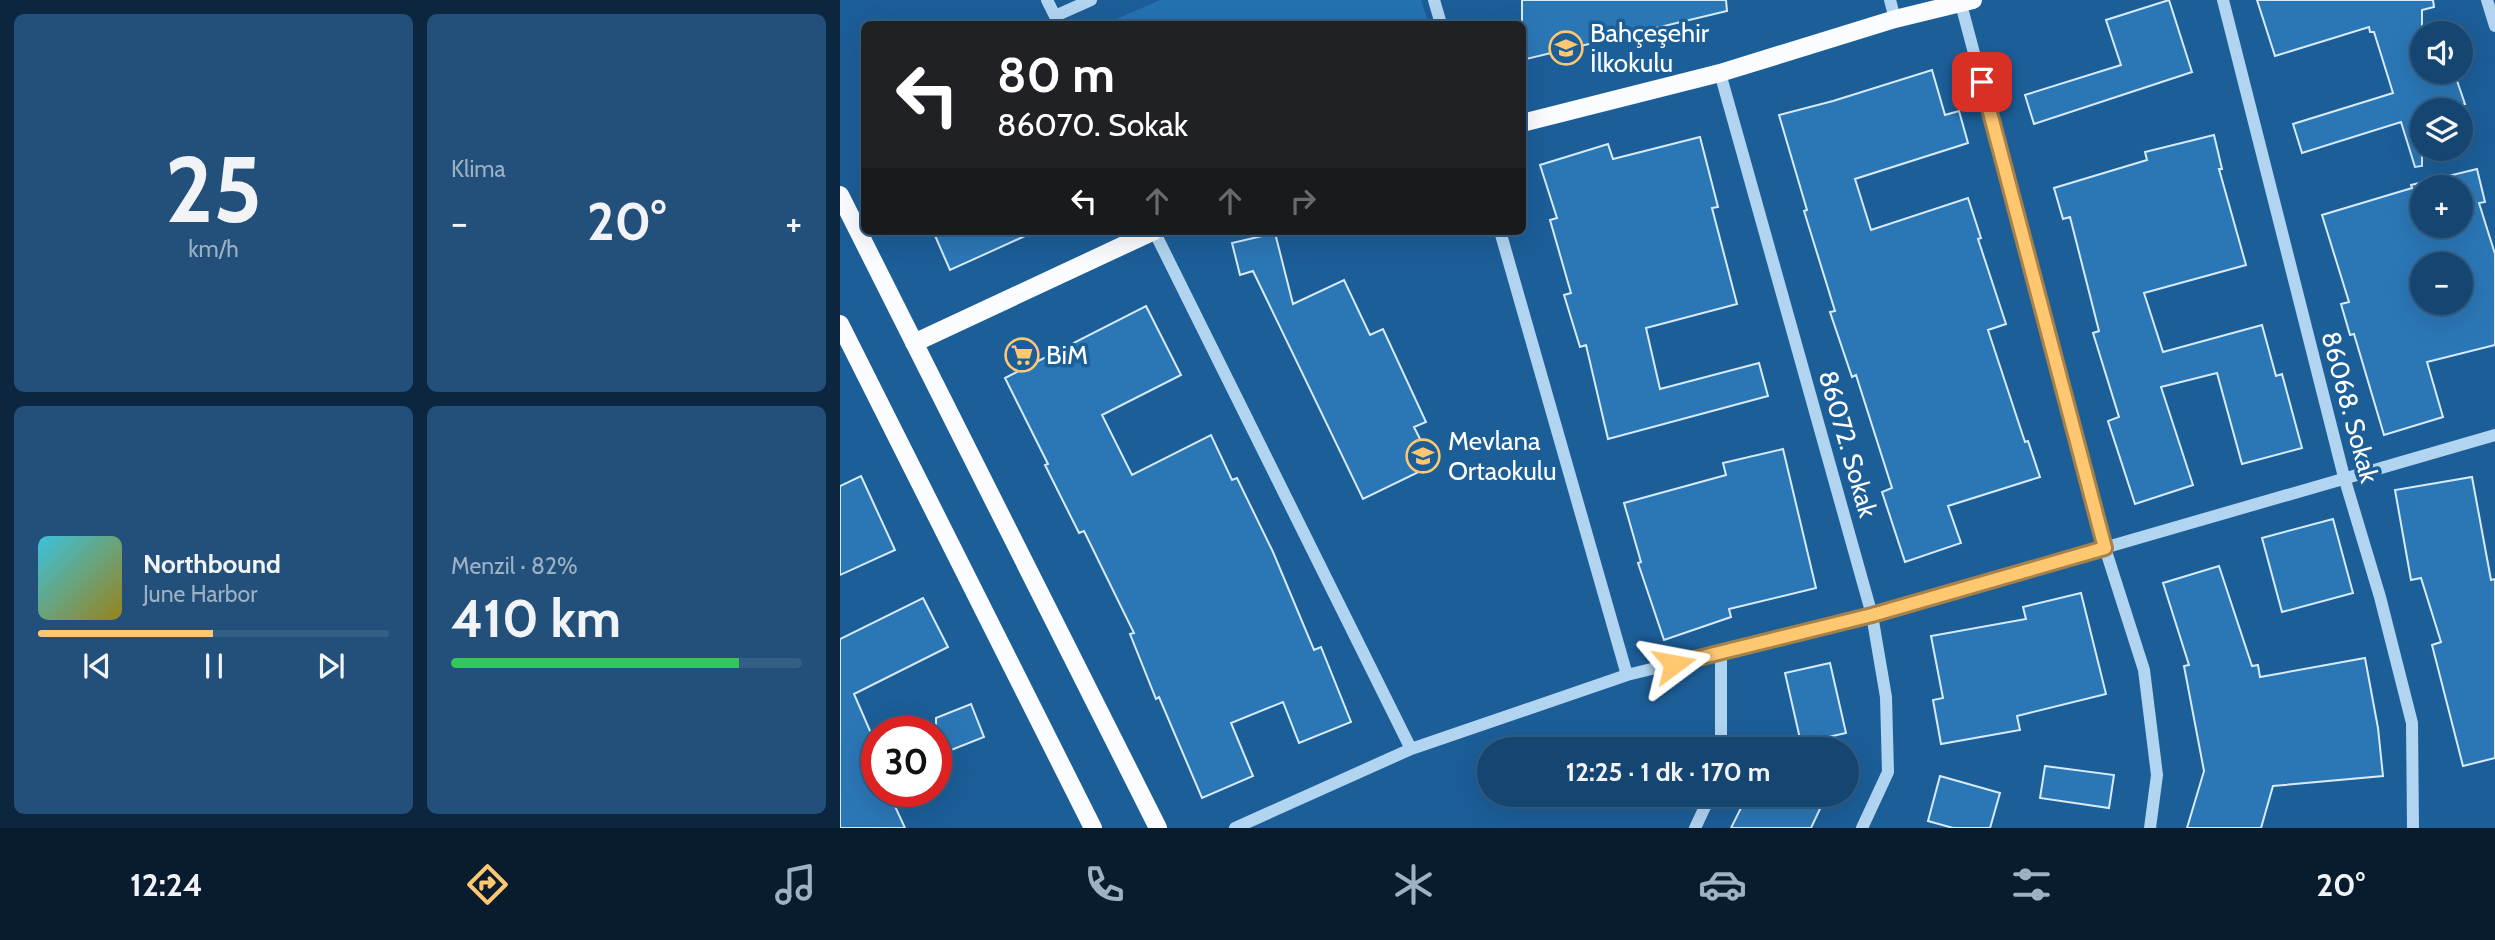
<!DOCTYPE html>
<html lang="tr">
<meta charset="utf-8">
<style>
body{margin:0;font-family:Cabin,sans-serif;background:#22507a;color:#f1f3f6;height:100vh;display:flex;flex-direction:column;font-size:26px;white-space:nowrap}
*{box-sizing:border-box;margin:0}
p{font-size:23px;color:#9db1c4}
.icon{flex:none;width:38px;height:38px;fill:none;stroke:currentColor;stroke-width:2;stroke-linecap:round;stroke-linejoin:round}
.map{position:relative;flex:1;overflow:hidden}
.sheet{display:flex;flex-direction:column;gap:14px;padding:14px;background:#0c263f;width:840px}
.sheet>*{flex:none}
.top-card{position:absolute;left:21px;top:21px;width:665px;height:214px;border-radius:10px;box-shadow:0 7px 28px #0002,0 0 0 2px #345e84;background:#202124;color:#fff;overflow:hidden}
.controls{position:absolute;left:1570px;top:21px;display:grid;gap:14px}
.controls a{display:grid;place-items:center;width:63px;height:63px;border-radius:50%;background:#154672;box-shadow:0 7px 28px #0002,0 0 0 2px #345e84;font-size:35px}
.speed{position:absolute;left:21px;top:716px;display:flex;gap:14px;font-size:35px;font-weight:700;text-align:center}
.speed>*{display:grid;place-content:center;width:91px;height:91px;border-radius:50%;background:#154672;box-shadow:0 7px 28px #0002,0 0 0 2px #345e84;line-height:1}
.speed .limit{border:10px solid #d22;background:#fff;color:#111}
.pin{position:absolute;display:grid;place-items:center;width:60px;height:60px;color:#fff;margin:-30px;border-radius:14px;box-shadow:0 4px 10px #0006}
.me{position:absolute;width:77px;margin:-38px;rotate:77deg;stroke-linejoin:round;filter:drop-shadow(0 0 5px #0008)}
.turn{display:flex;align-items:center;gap:24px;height:147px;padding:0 21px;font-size:32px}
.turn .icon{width:91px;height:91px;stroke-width:2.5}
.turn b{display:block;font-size:49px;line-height:60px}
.lanes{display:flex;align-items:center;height:66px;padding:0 21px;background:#0003;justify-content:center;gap:35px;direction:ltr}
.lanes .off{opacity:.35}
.big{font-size:52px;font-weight:800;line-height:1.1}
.sheet .widget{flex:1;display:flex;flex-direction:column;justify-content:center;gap:10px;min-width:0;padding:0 24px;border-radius:10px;background:#22507a}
.sheet .dial{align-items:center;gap:0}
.dial b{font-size:91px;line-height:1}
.song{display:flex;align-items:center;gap:21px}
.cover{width:84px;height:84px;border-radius:10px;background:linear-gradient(135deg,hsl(190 70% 55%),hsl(50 70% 35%))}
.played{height:7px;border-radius:4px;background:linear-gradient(90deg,#ffc770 50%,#345e84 50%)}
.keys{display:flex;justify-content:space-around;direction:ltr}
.heat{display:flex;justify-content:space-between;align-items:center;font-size:38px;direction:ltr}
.charge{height:10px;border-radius:5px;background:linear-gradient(90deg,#34c759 82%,#345e84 0)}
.sheet .tiles{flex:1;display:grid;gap:14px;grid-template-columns:repeat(2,1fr)}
.trip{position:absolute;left:637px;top:737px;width:382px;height:70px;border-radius:35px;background:#154672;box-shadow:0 7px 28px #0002,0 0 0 2px #345e84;font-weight:800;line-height:70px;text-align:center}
.tabs{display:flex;height:112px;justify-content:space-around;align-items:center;background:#081c2e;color:#9db1c4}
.tabs .icon{width:49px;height:49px}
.tabs .active{color:#ffc770}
.tabs b{font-size:32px;color:#f1f3f6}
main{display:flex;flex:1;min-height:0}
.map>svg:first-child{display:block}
</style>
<main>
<section class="sheet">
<div class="tiles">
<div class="widget dial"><b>25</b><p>km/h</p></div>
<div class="widget"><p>Klima</p>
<div class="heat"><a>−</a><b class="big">20°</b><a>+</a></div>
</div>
<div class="widget">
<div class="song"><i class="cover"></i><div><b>Northbound</b><p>June Harbor</p></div></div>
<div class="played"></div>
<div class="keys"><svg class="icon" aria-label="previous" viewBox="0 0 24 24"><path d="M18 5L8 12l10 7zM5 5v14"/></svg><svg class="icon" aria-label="pause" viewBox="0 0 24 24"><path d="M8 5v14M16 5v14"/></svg><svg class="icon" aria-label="next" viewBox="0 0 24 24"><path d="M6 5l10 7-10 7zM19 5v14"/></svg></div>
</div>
<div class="widget"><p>Menzil · 82%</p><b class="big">410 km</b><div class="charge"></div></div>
</div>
</section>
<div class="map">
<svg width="1655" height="828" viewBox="0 0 1655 828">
<rect width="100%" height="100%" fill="#1c5e98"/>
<!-- green -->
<path fill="#2572b1" d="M320,0h261l8,24h-324z"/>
<!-- building -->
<path fill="#2b77b6" stroke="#d7ebfb" stroke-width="2" fill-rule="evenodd" d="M682,0h204l1,11 -205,49z
M1329,0l23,72 -158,52 -9,-29 96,-30 -15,-45z
M1417,0h176l1,7 -12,3v62h32l11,32 -20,6h-23v56l-7,1 -14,-45 -99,31 -9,-29 100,-31 -19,-61h-4l-1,-5 -94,29z
M1092,70l13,45 14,-4 9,32 -113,36 16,51 97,-32 13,40 -3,1 28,85 -18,6 37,112 3,-1 12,36 -92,29 13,37 -56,19 -23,-70 10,-4 -36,-113 -4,2 -22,-65 5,-1 -31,-100 3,-1 -28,-95 54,-14z
M1374,135l8,34h-3l27,96 -102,28 19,59 99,-27 14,51 6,-2 20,74 -60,16 -25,-91 -56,14 32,98 -58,19 -27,-83 11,-4 -26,-84 6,-2 -29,-114 -7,2 -9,-31 93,-28 -2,-8z
M860,137l18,70 -6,1 25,96 -91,24 14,61 99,-26 9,33 -160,43 -22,-94 -6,2 -16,-52 7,-2 -21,-73 7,-2 -17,-53 68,-21 5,15z
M1637,169l8,33 -6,1 16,51v91l-68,17 16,55 -59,18 -30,-101 -4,1 -9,-31 8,-2 -27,-87 90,-27 -1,-3zM1582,187h38v39h-38zM1582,264h38v39h-38z
M93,231h103l-86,39z
M435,233l18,71 51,-24 26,55 13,-6 43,93 -12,5 19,38 -70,34 -110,-228 -13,4 -8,-32z
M306,306l35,69 -79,40 30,60 79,-40 21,45 5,-2 36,74 41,98 7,-3 30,75 -52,21 -16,-41 -52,21 22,53 -51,22 -43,-101 -3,2 -26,-65 4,-1 -50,-102 -5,2 -34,-68 3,-1 -43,-86z
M943,449l33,139 -87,21 2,8 -67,23 -26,-77 3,-1 -17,-59 102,-28 -3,-12z
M21,476l34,74 -55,25v-89z
M1632,477l19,103 4,-1v179l-32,8 -31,-121 9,-3 -20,-64 -10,2 -16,-90z
M1493,519l20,74 -71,19 -20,-74z
M1379,566l33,100 6,-1 2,12 105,-19 13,70 5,48 -110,10 -12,42h-74l17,-57 -20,-105 5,-1 -26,-82z
M1241,593l25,101 -89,22 3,14 -79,14 -8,-44 10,-2 -12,-62 95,-17 -3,-12z
M83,598l25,49 -94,47 23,53v44h11l17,37h-65v-189z
M990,663l16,70 -45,10 -16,-70z
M131,704l13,33 -48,19v-38z
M1205,766l69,9 -5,33 -69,-10z
M1100,776l60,17 -10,35h-37l-25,-7z
M908,794h79l-16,34h-80z"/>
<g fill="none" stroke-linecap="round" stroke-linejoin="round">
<!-- minor -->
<path stroke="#b1d4f0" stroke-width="12" d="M207,0l12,24
M594,0l7,24
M1050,0l5,19
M1383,0l121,477 36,120 32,126 1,105
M1647,0l8,26
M1121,4l144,544 39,122 13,105 -7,53
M215,16l36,-16
M880,73l152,542 14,82 2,75 -26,56
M314,231l257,518
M660,231l127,444
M881,653v96
M395,828l176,-79 216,-74 245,-60 623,-180
M855,828l16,-34"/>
<!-- major -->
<path stroke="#fafcff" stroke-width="18" d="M682,123l198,-50 175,-54 78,-19
M0,195l318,633
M0,324l253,504
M74,343l240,-112"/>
</g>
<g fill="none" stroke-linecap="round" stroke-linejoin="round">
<defs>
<path id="route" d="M834,664l198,-49 233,-67 -123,-466"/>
</defs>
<!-- route casing -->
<use href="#route" stroke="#a68149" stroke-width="18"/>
<!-- route -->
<use href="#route" stroke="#ffc770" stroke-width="12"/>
</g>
<!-- icons -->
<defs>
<symbol id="school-ring" viewBox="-11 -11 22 22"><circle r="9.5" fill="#1c5e98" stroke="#ffc770" stroke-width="1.5"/><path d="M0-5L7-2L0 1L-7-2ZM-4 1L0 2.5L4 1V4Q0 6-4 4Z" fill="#ffc770"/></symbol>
<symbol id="supermarket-ring" viewBox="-11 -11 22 22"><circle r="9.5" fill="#1c5e98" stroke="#ffc770" stroke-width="1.5"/><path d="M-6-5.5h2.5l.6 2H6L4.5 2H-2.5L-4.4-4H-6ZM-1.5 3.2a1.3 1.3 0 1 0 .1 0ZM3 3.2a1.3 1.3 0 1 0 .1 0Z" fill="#ffc770"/></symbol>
</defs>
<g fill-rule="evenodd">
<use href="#school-ring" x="707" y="29" width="38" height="38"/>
<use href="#supermarket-ring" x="163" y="336" width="38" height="38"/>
<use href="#school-ring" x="564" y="437" width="38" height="38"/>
</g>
<g text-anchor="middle" stroke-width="7" stroke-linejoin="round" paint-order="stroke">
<!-- poi labels -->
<g font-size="26" fill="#fff" stroke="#1c5e98" text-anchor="start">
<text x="750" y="42">Bahçeşehir<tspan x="750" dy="30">İlkokulu</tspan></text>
<text x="206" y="364">BiM</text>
<text x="608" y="450">Mevlana<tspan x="608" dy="30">Ortaokulu</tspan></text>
</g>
<!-- street labels -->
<g font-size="26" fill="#fff" stroke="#1c5e98">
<text transform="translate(1510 407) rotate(75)" y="9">86068. Sokak</text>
<text transform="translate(1008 444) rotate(74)" y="9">86072. Sokak</text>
</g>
</g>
</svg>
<div class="controls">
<a><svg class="icon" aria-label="sound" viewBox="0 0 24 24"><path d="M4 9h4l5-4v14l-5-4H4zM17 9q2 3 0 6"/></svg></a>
<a><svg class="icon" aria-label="layers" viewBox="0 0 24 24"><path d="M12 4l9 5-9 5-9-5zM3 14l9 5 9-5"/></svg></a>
<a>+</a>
<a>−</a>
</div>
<div class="speed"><div class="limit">30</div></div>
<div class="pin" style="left:1142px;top:82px;background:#d93025"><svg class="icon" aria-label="arrive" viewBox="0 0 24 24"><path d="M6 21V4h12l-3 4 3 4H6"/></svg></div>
<svg class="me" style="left:834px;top:664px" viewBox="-20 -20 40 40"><path d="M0-17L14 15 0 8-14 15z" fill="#ffc770" stroke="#fff" stroke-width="4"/></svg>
<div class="trip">12:25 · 1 dk · 170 m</div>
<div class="top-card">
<div class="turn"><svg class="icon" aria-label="left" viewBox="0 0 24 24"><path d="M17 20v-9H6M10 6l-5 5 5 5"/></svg><div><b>80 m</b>86070. Sokak</div></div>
<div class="lanes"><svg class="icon" aria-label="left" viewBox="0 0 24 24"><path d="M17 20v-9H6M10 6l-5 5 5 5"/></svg><svg class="icon off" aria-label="ahead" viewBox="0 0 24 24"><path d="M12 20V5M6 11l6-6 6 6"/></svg><svg class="icon off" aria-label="ahead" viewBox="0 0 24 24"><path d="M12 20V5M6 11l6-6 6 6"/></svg><svg class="icon off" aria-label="right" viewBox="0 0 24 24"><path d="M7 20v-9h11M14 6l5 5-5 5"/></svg></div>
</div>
</div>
</main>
<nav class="tabs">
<b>12:24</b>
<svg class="icon active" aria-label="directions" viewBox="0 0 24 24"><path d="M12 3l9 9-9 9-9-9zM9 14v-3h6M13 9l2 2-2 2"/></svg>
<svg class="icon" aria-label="music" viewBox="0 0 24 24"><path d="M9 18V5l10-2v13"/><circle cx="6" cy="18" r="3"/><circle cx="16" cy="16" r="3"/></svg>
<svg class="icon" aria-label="phone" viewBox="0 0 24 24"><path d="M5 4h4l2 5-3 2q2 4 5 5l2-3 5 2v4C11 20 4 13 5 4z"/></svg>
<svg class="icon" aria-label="climate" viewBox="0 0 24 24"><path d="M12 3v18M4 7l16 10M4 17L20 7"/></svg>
<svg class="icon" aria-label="car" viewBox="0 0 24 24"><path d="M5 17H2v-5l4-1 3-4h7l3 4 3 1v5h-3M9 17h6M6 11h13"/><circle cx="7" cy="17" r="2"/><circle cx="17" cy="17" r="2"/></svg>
<svg class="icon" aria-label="filters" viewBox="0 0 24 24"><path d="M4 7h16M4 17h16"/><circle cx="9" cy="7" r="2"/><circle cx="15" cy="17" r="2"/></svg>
<b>20°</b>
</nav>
